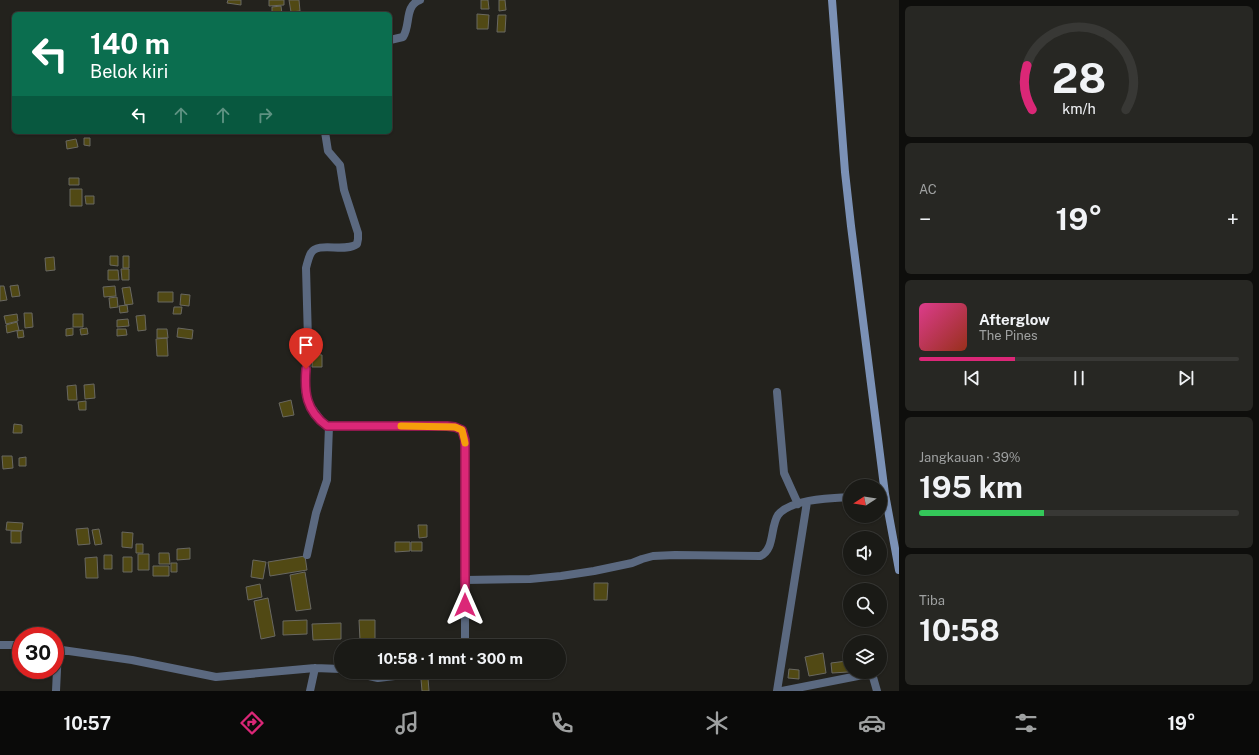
<!DOCTYPE html>
<html lang="id">
<meta charset="utf-8">
<style>
body{margin:0;font-family:"Public Sans",sans-serif;background:#272723;color:#f1f3f6;height:100vh;display:flex;flex-direction:column;font-size:15px;white-space:nowrap}
*{box-sizing:border-box;margin:0}
p{font-size:13px;color:#9fa1a1}
.icon{flex:none;width:22px;height:22px;fill:none;stroke:currentColor;stroke-width:2;stroke-linecap:round;stroke-linejoin:round}
.map{position:relative;flex:1;overflow:hidden}
.details{display:flex;flex-direction:column;gap:6px;padding:6px;background:#0e0e0c;width:360px}
.details>*{flex:none}
.top-card{position:absolute;left:12px;top:12px;width:380px;height:122px;border-radius:6px;box-shadow:0 1px 3px #0004,0 0 0 1px #383835;background:#0b6e4f;color:#fff;overflow:hidden}
.needle{width:26px;rotate:258deg}
.fabs{position:absolute;left:843px;top:479px;display:grid;gap:8px}
.fabs a{display:grid;place-items:center;width:44px;height:44px;border-radius:50%;background:#1a1a16;box-shadow:0 1px 3px #0004,0 0 0 1px #383835;font-size:20px}
.speed{position:absolute;left:12px;top:627px;display:flex;gap:8px;font-size:20px;font-weight:700;text-align:center}
.speed>*{display:grid;place-content:center;width:52px;height:52px;border-radius:50%;background:#1a1a16;box-shadow:0 1px 3px #0004,0 0 0 1px #383835;line-height:1}
.speed .limit{border:6px solid #d22;background:#fff;color:#111}
.pin{position:absolute;display:grid;place-items:center;width:34px;height:34px;color:#fff;margin:-41px -17px;border-radius:50% 50% 50% 0;rotate:-45deg;box-shadow:0 0 4px #0007}
.pin .icon{rotate:45deg}
.me{position:absolute;width:44px;margin:-22px;rotate:0deg;stroke-linejoin:round;filter:drop-shadow(0 0 3px #0008)}
.turn{display:flex;align-items:center;gap:14px;height:84px;padding:0 12px;font-size:18px}
.turn .icon{width:52px;height:52px;stroke-width:2.5}
.turn b{display:block;font-size:28px;line-height:34px}
.lanes{display:flex;align-items:center;height:38px;padding:0 12px;background:#0003;justify-content:center;gap:20px;direction:ltr}
.lanes .off{opacity:.35}
.big{font-size:30px;font-weight:700;line-height:1.1}
.details .widget{flex:1;display:flex;flex-direction:column;justify-content:center;gap:6px;min-width:0;padding:0 14px;border-radius:6px;background:#272723}
.details .dial{align-items:center;gap:0}
.dial svg{height:104px;overflow:visible;fill:none;stroke:#383835;stroke-width:7;stroke-linecap:round;text-anchor:middle}
.dial text{fill:#f1f3f6;stroke:none}
.song{display:flex;align-items:center;gap:12px}
.cover{width:48px;height:48px;border-radius:6px;background:linear-gradient(135deg,hsl(330 70% 55%),hsl(10 70% 35%))}
.played{height:4px;border-radius:2px;background:linear-gradient(90deg,#db2777 30%,#383835 30%)}
.keys{display:flex;justify-content:space-around;direction:ltr}
.heat{display:flex;justify-content:space-between;align-items:center;font-size:22px;direction:ltr}
.charge{height:6px;border-radius:3px;background:linear-gradient(90deg,#34c759 39%,#383835 0)}
.trip{position:absolute;left:334px;top:639px;width:232px;height:40px;border-radius:20px;background:#1a1a16;box-shadow:0 1px 3px #0004,0 0 0 1px #383835;font-weight:700;line-height:40px;text-align:center}
.tabs{display:flex;height:64px;justify-content:space-around;align-items:center;background:#0a0a09;color:#9fa1a1}
.tabs .icon{width:28px;height:28px}
.tabs .current{color:#db2777}
.tabs b{font-size:18px;color:#f1f3f6}
main{display:flex;flex:1;min-height:0}
.map>svg:first-child{display:block}
</style>
<main>
<div class="map">
<svg width="899" height="691" viewBox="0 0 899 691">
<rect width="100%" height="100%" fill="#23221d"/>
<!-- building -->
<path fill="#514914" stroke="#696861" d="M228,0h13v5l-14,-2z
M269,0h15v5l-15,1z
M289,0h10l1,11 -9,1z
M481,0h7l1,9h-8z
M499,0h6l1,10 -7,1z
M281,6l1,8h-10v-7z
M477,14l12,1 -1,14h-11z
M498,15h8l-1,17h-8z
M84,138h6v8l-6,-1z
M76,139l2,8 -11,2 -1,-8z
M69,178h10v7h-10z
M70,189h12v17h-12z
M85,196h9v8h-8z
M110,256h8v10l-8,-1z
M123,256h6v12h-6z
M54,257l1,13 -9,1 -1,-13z
M121,269h8v11h-7z
M108,270h10l1,10h-11z
M18,285l2,11 -8,1 -2,-11z
M0,286h4l3,14 -7,1z
M115,286l1,10 -12,1 -1,-10z
M130,287l3,17 -8,1 -3,-17z
M158,292h15v10h-15z
M181,294l9,1 -1,11 -9,-1z
M117,297l1,10 -8,1 -1,-10z
M127,305l1,7 -8,1 -1,-7z
M174,307h8l-1,7h-8z
M24,313h8l1,14 -8,1z
M17,314l1,7 -12,3 -2,-8z
M73,314h10v13h-10z
M145,315l1,15 -8,1 -2,-15z
M128,319l1,7 -12,1v-7z
M17,322l2,8 -12,3 -1,-8z
M73,328v7l-7,1v-7z
M87,328l1,6 -7,1 -1,-6z
M178,328l15,2 -1,9 -15,-2z
M117,329h9l1,6 -10,1z
M157,329h10l1,9h-11z
M23,330l1,7 -6,1 -1,-7z
M167,338l1,18h-11l-1,-17z
M313,354l9,1v12h-10z
M94,384l1,14 -10,1 -1,-14z
M76,385l1,15h-9l-1,-14z
M291,400l3,15 -11,2 -4,-14z
M86,401v9h-7l-1,-8z
M14,424l8,1v8h-9z
M2,456h10l1,12 -10,1z
M26,457v9h-7v-8z
M7,522l16,1 -1,8 -16,-1z
M418,525h9v12l-8,1z
M88,528l2,16 -12,1 -2,-16z
M99,529l3,15 -7,1 -3,-15z
M11,531h10v12h-10z
M122,532l11,1 -1,15 -10,-1z
M395,542h15v9l-15,1z
M411,542h11v9h-11z
M136,544h7v9h-7z
M190,548v11l-13,1v-11z
M159,553h10l1,11h-11z
M138,554h11v16h-11z
M104,555h8v14h-8z
M305,556l2,14 -37,6 -2,-14z
M97,557l1,21h-12l-1,-20z
M123,557h9v15h-9z
M253,560l13,2 -3,17 -12,-2z
M171,563h6v9h-6z
M153,566h16v10h-16z
M305,572l6,37 -15,2 -6,-36z
M594,583h14l-1,17h-13z
M260,584l2,13 -14,3 -2,-13z
M268,598l7,38 -14,3 -7,-38z
M307,620v14l-24,1v-14z
M359,620h16v20h-15z
M341,623v16l-28,1 -1,-16z
M823,653l3,20 -17,3 -4,-19z
M847,661l1,11 -16,1 -1,-10z
M789,669l10,1v9l-11,-1z
M428,678l1,13h-7l-1,-12z"/>
<g fill="none" stroke-linecap="round" stroke-linejoin="round">
<!-- minor -->
<path stroke="#5b6980" stroke-width="8" d="M390,40l13,-3c8,-12 1,-31 17,-37
M325,132l3,19 12,14 4,25 14,43v6l-1,5c-12,9 -39,-3 -46,9 -2,3 -4,11 -5,15l2,72 -3,50 4,14 14,19 7,3 25,-1 92,1 8,1 7,3 3,10v140
M777,392l7,81 14,31
M307,555l9,-42 11,-33 2,-54
M0,645h21
M465,646v-66l65,-1 31,-3 33,-5 38,-8 10,-4 11,-3 22,-1 85,1c15,-6 10,-29 18,-41 12,-16 54,-17 72,-18
M55,649l77,11 84,17 99,-9 26,1
M351,672l27,6 50,-6
M56,691l2,-42
M310,691l5,-23
M777,691l30,-189
M782,691l86,-17 5,3 4,14"/>
<!-- secondary -->
<path stroke="#7b91b6" stroke-width="8" d="M832,0l13,172 6,54 34,268 14,76"/>
</g>
<g fill="none" stroke-linecap="round" stroke-linejoin="round">
<defs>
<path id="route" d="M306,369c-2,23 0,42 21,57h120l8,1 7,3 3,10v165"/>
</defs>
<!-- route casing -->
<use href="#route" stroke="#8e194d" stroke-width="10"/>
<!-- route -->
<use href="#route" stroke="#db2777" stroke-width="7"/>
<!-- slow -->
<path stroke="#f59e0b" stroke-width="7" d="M401,426l54,1 7,3 3,13"/>
</g>
</svg>
<div class="fabs">
<a><svg class="needle" viewBox="-14 -14 28 28"><path d="M0-13l5 13h-10z" fill="#e53935"/><path d="M0 13l5-13h-10z" fill="#9fa1a1"/></svg></a>
<a><svg class="icon" aria-label="sound" viewBox="0 0 24 24"><path d="M4 9h4l5-4v14l-5-4H4zM17 9q2 3 0 6"/></svg></a>
<a><svg class="icon" aria-label="search" viewBox="0 0 24 24"><circle cx="10" cy="10" r="6"/><path d="M15 15l6 6"/></svg></a>
<a><svg class="icon" aria-label="layers" viewBox="0 0 24 24"><path d="M12 4l9 5-9 5-9-5zM3 14l9 5 9-5"/></svg></a>
</div>
<div class="speed"><div class="limit">30</div></div>
<div class="pin" style="left:306px;top:369px;background:#d93025"><svg class="icon" aria-label="arrive" viewBox="0 0 24 24"><path d="M6 21V4h12l-3 4 3 4H6"/></svg></div>
<svg class="me" style="left:465px;top:605px" viewBox="-20 -20 40 40"><path d="M0-17L14 15 0 8-14 15z" fill="#db2777" stroke="#fff" stroke-width="4"/></svg>
<div class="trip">10:58 · 1 mnt · 300 m</div>
<div class="top-card">
<div class="turn"><svg class="icon" aria-label="left" viewBox="0 0 24 24"><path d="M17 20v-9H6M10 6l-5 5 5 5"/></svg><div><b>140 m</b>Belok kiri</div></div>
<div class="lanes"><svg class="icon" aria-label="left" viewBox="0 0 24 24"><path d="M17 20v-9H6M10 6l-5 5 5 5"/></svg><svg class="icon off" aria-label="ahead" viewBox="0 0 24 24"><path d="M12 20V5M6 11l6-6 6 6"/></svg><svg class="icon off" aria-label="ahead" viewBox="0 0 24 24"><path d="M12 20V5M6 11l6-6 6 6"/></svg><svg class="icon off" aria-label="right" viewBox="0 0 24 24"><path d="M7 20v-9h11M14 6l5 5-5 5"/></svg></div>
</div>
</div>
<section class="details">
<div class="widget dial"><svg viewBox="0 0 100 80">
<path d="M14 69A42 42 0 1 1 86 69"/>
<path d="M14 69A42 42 0 0 1 10 35" stroke="#db2777"/>
<text x="50" y="56" font-size="32" font-weight="700">28</text>
<text x="50" y="72" font-size="11">km/h</text>
</svg></div>
<div class="widget"><p>AC</p>
<div class="heat"><a>−</a><b class="big">19°</b><a>+</a></div>
</div>
<div class="widget">
<div class="song"><i class="cover"></i><div><b>Afterglow</b><p>The Pines</p></div></div>
<div class="played"></div>
<div class="keys"><svg class="icon" aria-label="previous" viewBox="0 0 24 24"><path d="M18 5L8 12l10 7zM5 5v14"/></svg><svg class="icon" aria-label="pause" viewBox="0 0 24 24"><path d="M8 5v14M16 5v14"/></svg><svg class="icon" aria-label="next" viewBox="0 0 24 24"><path d="M6 5l10 7-10 7zM19 5v14"/></svg></div>
</div>
<div class="widget"><p>Jangkauan · 39%</p><b class="big">195 km</b><div class="charge"></div></div>
<div class="widget"><p>Tiba</p><b class="big">10:58</b></div>
</section>
</main>
<nav class="tabs">
<b>10:57</b>
<svg class="icon current" aria-label="directions" viewBox="0 0 24 24"><path d="M12 3l9 9-9 9-9-9zM9 14v-3h6M13 9l2 2-2 2"/></svg>
<svg class="icon" aria-label="music" viewBox="0 0 24 24"><path d="M9 18V5l10-2v13"/><circle cx="6" cy="18" r="3"/><circle cx="16" cy="16" r="3"/></svg>
<svg class="icon" aria-label="phone" viewBox="0 0 24 24"><path d="M5 4h4l2 5-3 2q2 4 5 5l2-3 5 2v4C11 20 4 13 5 4z"/></svg>
<svg class="icon" aria-label="climate" viewBox="0 0 24 24"><path d="M12 3v18M4 7l16 10M4 17L20 7"/></svg>
<svg class="icon" aria-label="car" viewBox="0 0 24 24"><path d="M5 17H2v-5l4-1 3-4h7l3 4 3 1v5h-3M9 17h6M6 11h13"/><circle cx="7" cy="17" r="2"/><circle cx="17" cy="17" r="2"/></svg>
<svg class="icon" aria-label="filters" viewBox="0 0 24 24"><path d="M4 7h16M4 17h16"/><circle cx="9" cy="7" r="2"/><circle cx="15" cy="17" r="2"/></svg>
<b>19°</b>
</nav>
